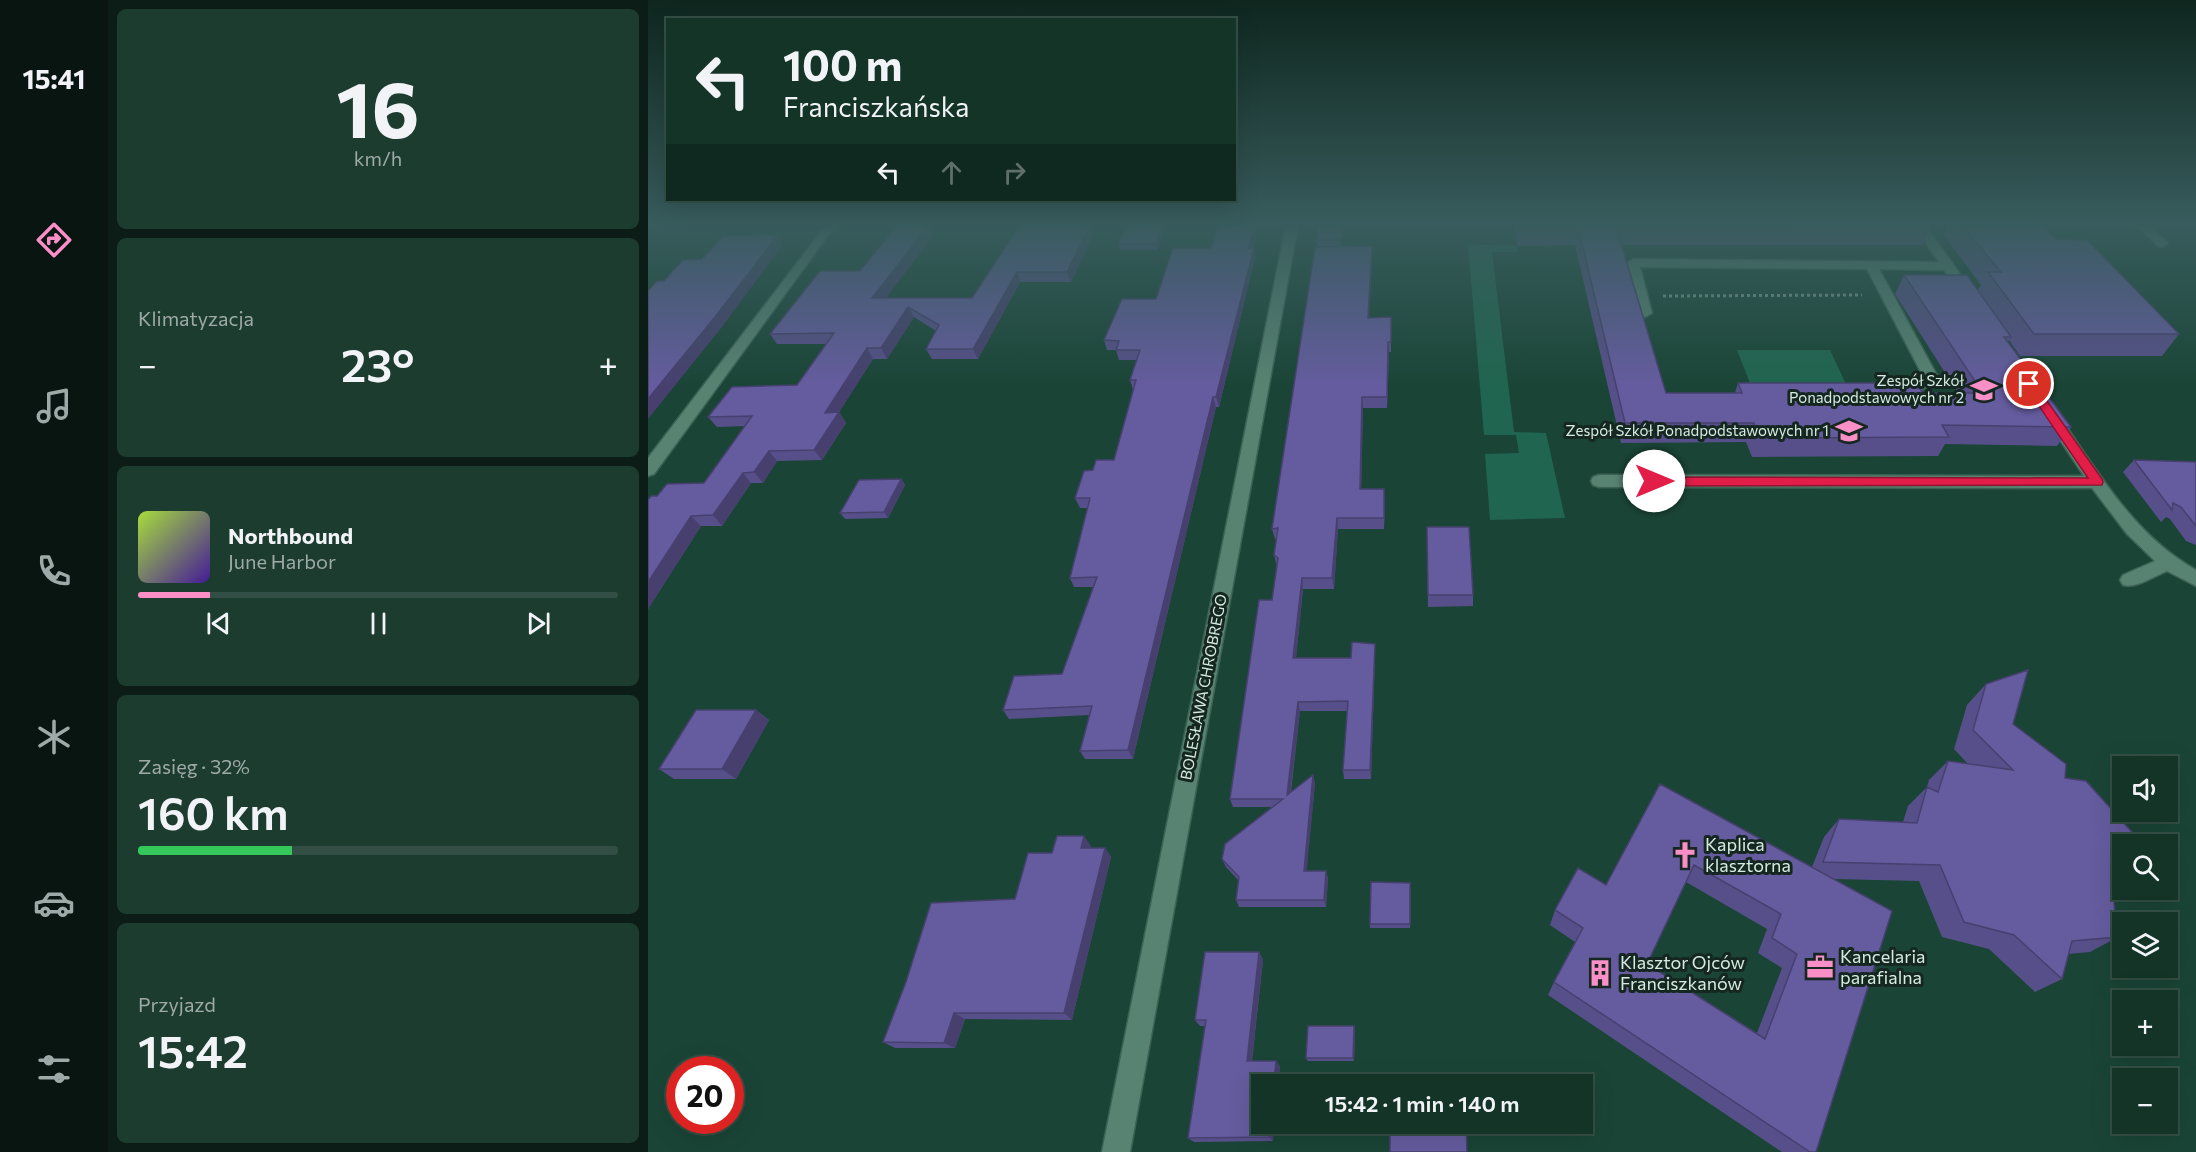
<!DOCTYPE html>
<html lang="pl">
<meta charset="utf-8">
<style>
body{margin:0;font-family:Commissioner,sans-serif;background:#1d3c30;color:#f1f3f6;height:100vh;display:flex;flex-direction:column;font-size:22px;white-space:nowrap}
*{box-sizing:border-box;margin:0}
p{font-size:20px;color:#9daaa8}
.icon{flex:none;width:33px;height:33px;fill:none;stroke:currentColor;stroke-width:2;stroke-linecap:round;stroke-linejoin:round}
.map{position:relative;flex:1;overflow:hidden}
.panel{display:flex;flex-direction:column;gap:9px;padding:9px;background:#0b1d16;width:540px}
.panel>*{flex:none}
.hud{position:absolute;left:18px;top:18px;width:570px;height:183px;border-radius:0px;box-shadow:0 6px 24px #0002,0 0 0 2px #334f45;background:#143428;color:#f1f3f6;overflow:hidden}
.tools{position:absolute;left:1464px;top:756px;display:grid;gap:12px}
.tools a{display:grid;place-items:center;width:66px;height:66px;border-radius:0px;background:#143428;box-shadow:0 6px 24px #0002,0 0 0 2px #334f45;font-size:30px}
.speed{position:absolute;left:18px;top:1056px;display:flex;gap:12px;font-size:30px;font-weight:700;text-align:center}
.speed>*{display:grid;place-content:center;width:78px;height:78px;border-radius:50%;background:#143428;box-shadow:0 6px 24px #0002,0 0 0 2px #334f45;line-height:1}
.speed .limit{border:9px solid #d22;background:#fff;color:#111}
.pin{position:absolute;display:grid;place-items:center;width:51px;height:51px;color:#fff;margin:-26px;border:3px solid #fff;border-radius:50%;box-shadow:0 2px 6px #0007}
.me{position:absolute;width:66px;margin:-33px;rotate:90deg;stroke-linejoin:round;filter:drop-shadow(0 0 4px #0008)}
.turn{display:flex;align-items:center;gap:21px;height:126px;padding:0 18px;font-size:27px}
.turn .icon{width:78px;height:78px;stroke-width:2.5}
.turn b{display:block;font-size:42px;line-height:51px}
.lanes{display:flex;align-items:center;height:57px;padding:0 18px;background:#0003;justify-content:center;gap:30px;direction:ltr}
.lanes .off{opacity:.35}
.big{font-size:45px;font-weight:600;line-height:1.1}
.panel .widget{flex:1;display:flex;flex-direction:column;justify-content:center;gap:9px;min-width:0;padding:0 21px;border-radius:9px;background:#1d3c30}
.panel .dial{align-items:center;gap:0}
.dial b{font-size:78px;line-height:1}
.song{display:flex;align-items:center;gap:18px}
.cover{width:72px;height:72px;border-radius:9px;background:linear-gradient(135deg,hsl(80 70% 55%),hsl(260 70% 35%))}
.played{height:6px;border-radius:3px;background:linear-gradient(90deg,#fa8fc7 15%,#334f45 15%)}
.keys{display:flex;justify-content:space-around;direction:ltr}
.heat{display:flex;justify-content:space-between;align-items:center;font-size:33px;direction:ltr}
.charge{height:9px;border-radius:4px;background:linear-gradient(90deg,#34c759 32%,#334f45 0)}
.trip{position:absolute;left:603px;top:1074px;width:342px;height:60px;border-radius:0px;background:#143428;box-shadow:0 6px 24px #0002,0 0 0 2px #334f45;font-weight:600;line-height:60px;text-align:center}
main{display:flex;flex:1;min-height:0}
.tabs{display:flex;flex-direction:column;width:108px;justify-content:space-around;align-items:center;background:#081510;color:#9daaa8}
.tabs .icon{width:42px;height:42px}
.tabs .selected{color:#fa8fc7}
.tabs b{font-size:27px;color:#f1f3f6}
.map>svg:first-child{display:block}
</style>
<main>
<nav class="tabs">
<b>15:41</b>
<svg class="icon selected" aria-label="directions" viewBox="0 0 24 24"><path d="M12 3l9 9-9 9-9-9zM9 14v-3h6M13 9l2 2-2 2"/></svg>
<svg class="icon" aria-label="music" viewBox="0 0 24 24"><path d="M9 18V5l10-2v13"/><circle cx="6" cy="18" r="3"/><circle cx="16" cy="16" r="3"/></svg>
<svg class="icon" aria-label="phone" viewBox="0 0 24 24"><path d="M5 4h4l2 5-3 2q2 4 5 5l2-3 5 2v4C11 20 4 13 5 4z"/></svg>
<svg class="icon" aria-label="climate" viewBox="0 0 24 24"><path d="M12 3v18M4 7l16 10M4 17L20 7"/></svg>
<svg class="icon" aria-label="car" viewBox="0 0 24 24"><path d="M5 17H2v-5l4-1 3-4h7l3 4 3 1v5h-3M9 17h6M6 11h13"/><circle cx="7" cy="17" r="2"/><circle cx="17" cy="17" r="2"/></svg>
<svg class="icon" aria-label="filters" viewBox="0 0 24 24"><path d="M4 7h16M4 17h16"/><circle cx="9" cy="7" r="2"/><circle cx="15" cy="17" r="2"/></svg>
</nav>
<section class="panel">
<div class="widget dial"><b>16</b><p>km/h</p></div>
<div class="widget"><p>Klimatyzacja</p>
<div class="heat"><a>−</a><b class="big">23°</b><a>+</a></div>
</div>
<div class="widget">
<div class="song"><i class="cover"></i><div><b>Northbound</b><p>June Harbor</p></div></div>
<div class="played"></div>
<div class="keys"><svg class="icon" aria-label="previous" viewBox="0 0 24 24"><path d="M18 5L8 12l10 7zM5 5v14"/></svg><svg class="icon" aria-label="pause" viewBox="0 0 24 24"><path d="M8 5v14M16 5v14"/></svg><svg class="icon" aria-label="next" viewBox="0 0 24 24"><path d="M6 5l10 7-10 7zM19 5v14"/></svg></div>
</div>
<div class="widget"><p>Zasięg · 32%</p><b class="big">160 km</b><div class="charge"></div></div>
<div class="widget"><p>Przyjazd</p><b class="big">15:42</b></div>
</section>
<div class="map">
<svg width="1548" height="1152" viewBox="0 0 1548 1152">
<rect width="100%" height="100%" fill="#1a4536"/>
<!-- green -->
<path fill="#20654f" d="M820,244l49,2 1,6h-26l22,180 32,1 19,85 -75,2 -5,-66 34,-1 -3,-18h-32z
M1089,350h93l21,45 -96,1z"/>
<g fill="none" stroke-linecap="round" stroke-linejoin="round">
<defs>
<path id="minor" d="M178,225h13l-10,9 -175,240 -6,2v-18z
M638,225h12l-168,927h-28z
M1265,225h12l50,70 -7,4 -5,-1 -19,-28 -65,-1 60,110 -19,12 -7,-5 11,-8 -57,-109 -227,-2 12,46 -7,4 -7,-4 -11,-50 6,-4 306,3z
M1488,225h13l19,18 -6,4 -4,-1z
M1404,411l5,2c40,57 76,122 139,157v16l-29,-15c-13,5 -31,18 -44,14l-3,-5 3,-5 32,-14 -28,-27 -35,-46 -493,-1 -6,-2 -2,-4 2,-4 6,-2 485,1 -40,-60z"/>
</defs>
<!-- minor casing -->
<use href="#minor" stroke="#3c6155" stroke-width="3"/>
<!-- path -->
<path stroke="#7d9d91" stroke-width="3" stroke-dasharray="3 3" stroke-linecap="butt" d="M1015,296l199,-1"/>
<!-- minor -->
<use href="#minor" fill="#588372" fill-rule="evenodd"/>
</g>
<!-- wall -->
<path fill="#574f89" fill-rule="evenodd" d="M281,225l5,9 -49,64h87l118,-73 3,10 -22,47h-51l-42,77h-46l-6,-10 10,-18 -22,-14 -27,42h-14l-34,53 7,11 -24,37 -45,1 -14,22h-12l-29,43h-21l-53,83v-109l9,-4 47,-13 41,-57 -28,1 -9,-10 89,-32 30,-41h-50l-7,-10 90,-63z
M518,225l-8,25h-38l-2,-6z
M670,225h26l-3,21h-24l-1,-6z
M866,225h416l1,1 -8,19h-301l44,148h69l3,-10 185,10h35l-63,-99 9,-19 74,15 3,-5 -38,-51 4,-9h15l94,14 123,95 -17,22h-142l-11,-16 -1,2 63,85 -14,19 -112,-2 -7,12 -186,1 -6,-15 -125,1 -46,-198 -58,1z
M609,235l-4,13 2,9 -36,150h-3l-83,352h-48l-5,-8 9,-36 -80,4 -6,-9 59,-36 32,-87h-20l-4,-9 18,-70h-8l-5,-10 18,-28 21,-10 19,-70 -3,-10 7,-20h-18l-3,-10h-9l-3,-10 52,-41 55,-51z
M724,246v11l-3,61 22,-1v35h-2l-2,56h-24l-2,81 24,10 -1,30h-46l-4,60h-31l-7,69h55l24,-4 -4,125h-27l-1,-9 4,-59h-47l-9,81 22,-17 2,9 -9,87h20l2,8 -2,28h-87l-3,-7 3,-19 -13,-14 -4,-8 50,-52h-39l-3,-8 42,-199 5,-34 -3,-11 3,-16h-2l-3,-10z
M1486,460l62,2v83l-10,-4 -16,-22 -4,-2 -5,5 -38,-50z
M253,479l4,6 -17,33 -43,1 -5,-6z
M779,527l46,68v11l-45,1z
M1338,684l27,40 52,54 76,64 -4,2h-15v10l-2,1 -6,48 4,34 -28,15 -22,2 -6,25 -27,13 -46,-43 -47,-12 -23,-56 -85,-2 -18,273h-34l-234,-157 6,-13 21,-40 -25,-17 5,-15 51,-25 54,-101 152,83 12,-30 15,-18 64,3 5,-16 19,-19 2,-7 19,-19 20,3 -14,-15 13,-44zM1038,882l81,47 -9,24 24,15 -25,65 -110,-69z
M108,710l13,10 -33,59h-62l-15,-10z
M443,846l-1,2h15l6,9 -39,163 -107,-1 -10,29h-60l-12,-6 132,-143 37,-46z
M762,883v45h-40v-4z
M611,952l4,8 -11,101h24l4,6 -2,17h-16l11,57 -79,1 -6,-4 17,-112h-5l-5,-6z
M707,1029l-1,32h-46l-2,-3z"/>
<!-- shaded-wall -->
<path fill="#47406f" d="M281,225l5,9 -56,75 -6,-11z
M442,225l3,10 -22,47 -4,-10z
M515,225h3l-8,25 -2,-6z
M608,225l1,10 -7,22 -2,-9z
M695,225h1l-3,21v-6z
M130,235l5,9 -61,83 -74,92v-20z
M724,246v11l-3,71 -1,-10z
M606,248l1,9 -36,150 -3,-10z
M369,272l3,10 -42,77 -5,-10z
M260,307l6,10 -27,42 -6,-11z
M740,342l1,10 -2,56v-11z
M219,348l6,11 -41,64 7,-11 7,11 -24,37 -8,-10 11,-37z
M565,397l3,10 -83,352 -5,-9z
M714,397l1,11 -2,91 -1,-10z
M121,451l8,10 -14,22 -9,-11z
M95,473l8,10 -29,43 -9,-11z
M253,479l4,6 -17,33 -4,-6z
M736,489l1,10 -1,30z
M43,516l10,10 -53,83v-27z
M689,518l1,11 -4,60 -2,-11z
M654,578l1,11 -8,79 -2,-10z
M727,644v10l-4,125 -1,-9z
M650,702l2,9 -11,93 -2,-9z
M108,710l13,10 -33,59 -14,-10z
M665,775l2,9 -9,95 -2,-8z
M436,836l7,10 -3,11 -7,-9z
M457,848l6,9 -39,163 -8,-7z
M678,871l2,8 -2,28 -2,-7z
M611,952l4,8 -12,107 -4,-6z
M306,1013l11,6 -10,29 -11,-5z
M706,1026l1,3 -1,32 -1,-3z
M628,1061l4,6 -2,17h-4z
M623,1124h4l-2,17 -4,-4z"/>
<!-- building -->
<path fill="#655c9f" stroke="#47406f" stroke-width="1.5" fill-rule="evenodd" d="M249,225h32l-57,73h100l48,-73h70l-23,47h-50l-44,77h-47l13,-24 -31,-18 -27,41h-14l-42,65 14,-1 -25,38 -45,1 -15,21 -11,1 -30,42 -22,1 -43,66v-82l3,-4h6l10,-12 37,-1 48,-67 -44,1 24,-30 65,-2 37,-52 -64,1 50,-63h40z
M479,225h36l-7,19h-38z
M570,225h38l-8,23h6l-38,149h-3l-85,353 -48,1 12,-45 -89,4 11,-34 48,-2 35,-97 -27,1 20,-80h-15l9,-27 9,-1 3,-10h18l22,-80h-6l10,-30h-24l3,-9 -15,-1 18,-41h34l17,-51h38z
M670,225h25l-2,15h-25z
M870,225h412l1,1 -315,1 50,166h76l-4,-10h178l7,10h60l-79,-118h63l44,62h-7l67,90 -129,-2 7,12 -189,1 -6,-15h-129l-47,-196h-59z
M1314,225h81l13,14 31,1 92,94h-145l-46,-62h13z
M130,235l-63,82 -67,82v-108l9,-10h7l19,-21 19,-1 21,-23z
M724,246l-4,72 23,-1v25h-3l-1,55h-25l-2,92h24v29h-47l-5,60h-30l-9,80h58l1,-16 23,2 -5,126h-27l5,-69 -50,1 -11,93 26,-20 -9,96h22l-2,29h-88l3,-23 -17,-18 3,-15 58,-45h-53l29,-199h13l6,-42 -4,-3 4,-27 -6,1 43,-282z
M1486,460l62,2v64l-15,-19 -8,-4 -1,7z
M253,479l-17,33 -44,1 19,-33z
M779,527h42l4,68h-45z
M1380,670l-15,54 53,40 -1,14 21,3 55,61 -19,-1 -8,62 4,34 -46,4 -10,38 -48,-44 -50,-13 -24,-57 -117,-3 16,-43 78,4 10,-36 11,5 10,-31 65,9 -40,-40 13,-46z
M48,710h60l-34,59h-63z
M1012,784l232,127 -76,241h-6l-256,-170 29,-54 -28,-18 23,-42 28,17zM1046,865l87,49 -9,24 25,16 -32,85 -118,-75z
M409,836h27l-3,12h24l-41,165h-110l-10,30 -61,-1 23,-60 25,-79 84,-4 13,-46h24z
M723,882l39,1v41h-40z
M557,952h54l-12,109h29l-2,23h-12v40h9l-2,13 -81,1 18,-118h-11z
M660,1026h46l-1,32h-47z
M742,1124h76l1,28h-77z"/>
<!-- sky -->
<linearGradient id="sky" x2="0" y2="1"><stop stop-color="#0e261e"/><stop offset="0.58" stop-color="#385c5d"/><stop offset="1" stop-color="#385c5d" stop-opacity="0"/></linearGradient>
<rect width="1548" height="386" fill="url(#sky)"/>
<!-- route -->
<path fill="#e11d48" stroke="#92132f" stroke-width="1.5" d="M1381,380l4,1 69,98 1,3 -1,3 -448,1 -6,-5 6,-4 434,1 -64,-94z"/>
<!-- icons -->
<defs>
<symbol id="school-bare" viewBox="-9 -9 18 18"><path d="M0-5L7-2L0 1L-7-2ZM-4 1L0 2.5L4 1V4Q0 6-4 4Z" fill="#fa8fc7" stroke="#152720" stroke-width="2.5" paint-order="stroke"/></symbol>
<symbol id="church-bare" viewBox="-9 -9 18 18"><path d="M-1.2-6h2.4v3.5h3.3v2.4h-3.3V6h-2.4V-.1h-3.3v-2.4h3.3Z" fill="#fa8fc7" stroke="#152720" stroke-width="2.5" paint-order="stroke"/></symbol>
<symbol id="office-bare" viewBox="-9 -9 18 18"><path d="M-6-3h4V-5.5h4V-3h4V5H-6ZM-1-4.5V-3h2v-1.5ZM-6 0V1H6V0Z" fill="#fa8fc7" stroke="#152720" stroke-width="2.5" paint-order="stroke"/></symbol>
<symbol id="building-bare" viewBox="-9 -9 18 18"><path d="M-4-6H4V6H1V3H-1V6H-4ZM-2.5-4.3h1.7v1.8h-1.7ZM.8-4.3h1.7v1.8H.8ZM-2.5-1h1.7V.8h-1.7ZM.8-1h1.7V.8H.8Z" fill="#fa8fc7" stroke="#152720" stroke-width="2.5" paint-order="stroke"/></symbol>
</defs>
<g fill-rule="evenodd">
<use href="#school-bare" x="1317" y="371" width="38" height="38"/>
<use href="#school-bare" x="1182" y="412" width="38" height="38"/>
<use href="#church-bare" x="1018" y="836" width="38" height="38"/>
<use href="#office-bare" x="1153" y="948" width="38" height="38"/>
<use href="#building-bare" x="933" y="954" width="38" height="38"/>
</g>
<g text-anchor="middle" stroke-width="6" stroke-linejoin="round" paint-order="stroke">
<!-- poi labels -->
<g font-size="15" fill="#d5ece2" stroke="#152720" text-anchor="end">
<text x="1316" y="386">Zespół Szkół<tspan x="1316" dy="17">Ponadpodstawowych nr 2</tspan></text>
<text x="1181" y="436">Zespół Szkół Ponadpodstawowych nr 1</text>
</g>
<!-- street labels -->
<g font-size="15" fill="#d5ece2" stroke="#152720">
<text transform="translate(556 687) rotate(-79)" y="5">BOLESŁAWA CHROBREGO</text>
</g>
<!-- near-poi labels -->
<g font-size="18" fill="#d5ece2" stroke="#152720" text-anchor="start">
<text x="1057" y="851">Kaplica<tspan x="1057" dy="21">klasztorna</tspan></text>
<text x="1192" y="963">Kancelaria<tspan x="1192" dy="21">parafialna</tspan></text>
<text x="972" y="969">Klasztor Ojców<tspan x="972" dy="21">Franciszkanów</tspan></text>
</g>
</g>
</svg>
<div class="tools">
<a><svg class="icon" aria-label="sound" viewBox="0 0 24 24"><path d="M4 9h4l5-4v14l-5-4H4zM17 9q2 3 0 6"/></svg></a>
<a><svg class="icon" aria-label="search" viewBox="0 0 24 24"><circle cx="10" cy="10" r="6"/><path d="M15 15l6 6"/></svg></a>
<a><svg class="icon" aria-label="layers" viewBox="0 0 24 24"><path d="M12 4l9 5-9 5-9-5zM3 14l9 5 9-5"/></svg></a>
<a>+</a>
<a>−</a>
</div>
<div class="speed"><div class="limit">20</div></div>
<div class="pin" style="left:1381px;top:384px;background:#d93025"><svg class="icon" aria-label="arrive" viewBox="0 0 24 24"><path d="M6 21V4h12l-3 4 3 4H6"/></svg></div>
<svg class="me" style="left:1006px;top:481px" viewBox="-20 -20 40 40"><circle r="19" fill="#fff"/><path d="M0-13L10 11 0 6-10 11z" fill="#e11d48"/></svg>
<div class="trip">15:42 · 1 min · 140 m</div>
<div class="hud">
<div class="turn"><svg class="icon" aria-label="left" viewBox="0 0 24 24"><path d="M17 20v-9H6M10 6l-5 5 5 5"/></svg><div><b>100 m</b>Franciszkańska</div></div>
<div class="lanes"><svg class="icon" aria-label="left" viewBox="0 0 24 24"><path d="M17 20v-9H6M10 6l-5 5 5 5"/></svg><svg class="icon off" aria-label="ahead" viewBox="0 0 24 24"><path d="M12 20V5M6 11l6-6 6 6"/></svg><svg class="icon off" aria-label="right" viewBox="0 0 24 24"><path d="M7 20v-9h11M14 6l5 5-5 5"/></svg></div>
</div>
</div>
</main>
